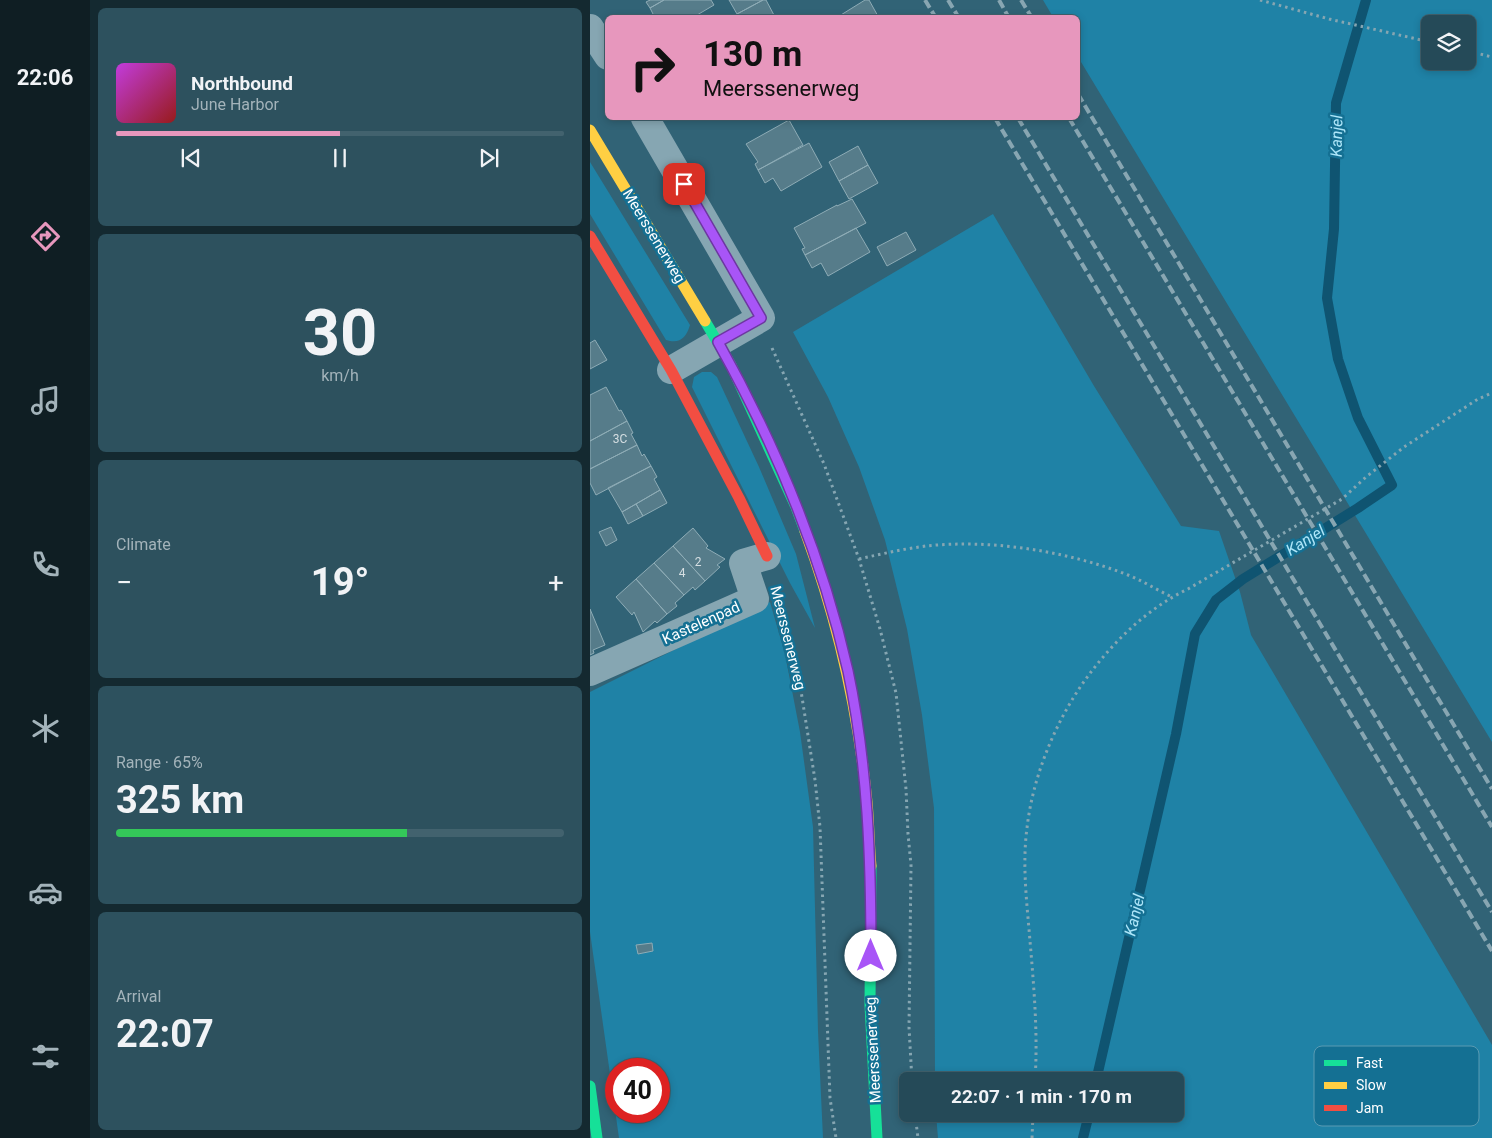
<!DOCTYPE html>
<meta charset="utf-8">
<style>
body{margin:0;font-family:Roboto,sans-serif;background:#2d515e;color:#f1f3f6;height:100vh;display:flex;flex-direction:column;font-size:19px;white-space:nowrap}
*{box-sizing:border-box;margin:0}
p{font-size:16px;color:#a3b3ba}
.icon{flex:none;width:28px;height:28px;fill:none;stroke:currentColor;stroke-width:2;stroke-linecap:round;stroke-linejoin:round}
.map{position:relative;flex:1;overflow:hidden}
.drawer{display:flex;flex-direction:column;gap:8px;padding:8px;background:#142930;width:500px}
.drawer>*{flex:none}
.guide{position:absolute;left:15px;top:15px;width:475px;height:105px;border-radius:8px;box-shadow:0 2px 8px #0003,0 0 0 1px #42626e;background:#e797bd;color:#111;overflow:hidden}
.controls{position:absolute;left:831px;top:15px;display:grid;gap:10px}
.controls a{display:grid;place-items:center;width:55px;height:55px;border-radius:8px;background:#254a58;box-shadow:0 2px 8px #0003,0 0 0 1px #42626e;font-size:25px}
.speed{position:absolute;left:15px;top:1058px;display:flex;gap:10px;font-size:25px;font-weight:700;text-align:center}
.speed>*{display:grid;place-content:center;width:65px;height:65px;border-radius:50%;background:#254a58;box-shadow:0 2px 8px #0003,0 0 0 1px #42626e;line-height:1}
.speed .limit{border:8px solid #d22;background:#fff;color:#111}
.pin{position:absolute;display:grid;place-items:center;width:42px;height:42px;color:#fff;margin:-21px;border-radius:10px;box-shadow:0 2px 8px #0006}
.me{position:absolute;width:55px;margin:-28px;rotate:0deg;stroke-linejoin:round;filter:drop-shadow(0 0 4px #0008)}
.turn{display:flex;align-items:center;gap:18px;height:105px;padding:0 15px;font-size:22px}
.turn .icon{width:65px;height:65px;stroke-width:2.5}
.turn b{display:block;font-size:35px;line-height:42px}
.big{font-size:38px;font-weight:700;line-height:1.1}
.drawer .widget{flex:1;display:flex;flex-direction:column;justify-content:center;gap:8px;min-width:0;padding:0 18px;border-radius:8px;background:#2d515e}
.drawer .dial{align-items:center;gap:0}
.dial b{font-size:65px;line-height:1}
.song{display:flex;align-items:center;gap:15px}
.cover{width:60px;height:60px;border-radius:8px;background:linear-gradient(135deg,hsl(290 70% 55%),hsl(0 70% 35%))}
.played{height:5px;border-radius:2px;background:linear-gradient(90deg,#e797bd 50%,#42626e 50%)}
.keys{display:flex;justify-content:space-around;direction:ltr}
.heat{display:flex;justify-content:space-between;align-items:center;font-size:28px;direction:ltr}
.charge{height:8px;border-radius:4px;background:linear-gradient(90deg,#34c759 65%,#42626e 0)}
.trip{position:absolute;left:309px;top:1072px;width:285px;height:50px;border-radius:8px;background:#254a58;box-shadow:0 2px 8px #0003,0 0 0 1px #42626e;font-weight:700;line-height:50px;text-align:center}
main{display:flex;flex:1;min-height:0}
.tabs{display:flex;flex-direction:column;width:90px;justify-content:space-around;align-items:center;background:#0f1e23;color:#a3b3ba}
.tabs .icon{width:35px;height:35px}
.tabs .selected{color:#e797bd}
.tabs b{font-size:22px;color:#f1f3f6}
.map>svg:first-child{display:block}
</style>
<main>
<nav class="tabs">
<b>22:06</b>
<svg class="icon selected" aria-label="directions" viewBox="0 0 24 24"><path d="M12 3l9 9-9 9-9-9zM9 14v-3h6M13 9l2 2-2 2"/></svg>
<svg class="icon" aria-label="music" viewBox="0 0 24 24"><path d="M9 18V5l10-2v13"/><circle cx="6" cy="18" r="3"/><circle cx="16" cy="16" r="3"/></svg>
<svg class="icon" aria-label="phone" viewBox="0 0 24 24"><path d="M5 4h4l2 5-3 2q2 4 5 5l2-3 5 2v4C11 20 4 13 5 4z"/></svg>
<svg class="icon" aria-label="climate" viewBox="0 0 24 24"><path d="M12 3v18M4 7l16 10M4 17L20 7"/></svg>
<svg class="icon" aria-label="car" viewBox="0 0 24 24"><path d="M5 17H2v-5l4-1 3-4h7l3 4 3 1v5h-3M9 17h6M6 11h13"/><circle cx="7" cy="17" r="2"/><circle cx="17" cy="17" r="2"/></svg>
<svg class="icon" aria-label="filters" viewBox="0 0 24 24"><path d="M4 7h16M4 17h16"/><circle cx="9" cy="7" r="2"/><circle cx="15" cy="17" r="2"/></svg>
</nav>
<section class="drawer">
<div class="widget">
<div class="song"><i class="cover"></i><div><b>Northbound</b><p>June Harbor</p></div></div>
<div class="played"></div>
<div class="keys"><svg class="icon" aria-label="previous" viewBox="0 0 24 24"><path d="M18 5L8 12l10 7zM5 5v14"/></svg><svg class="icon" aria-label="pause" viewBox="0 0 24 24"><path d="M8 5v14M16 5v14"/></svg><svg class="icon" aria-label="next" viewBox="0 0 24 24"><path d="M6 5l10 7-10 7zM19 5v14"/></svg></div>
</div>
<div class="widget dial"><b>30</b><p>km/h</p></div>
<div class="widget"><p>Climate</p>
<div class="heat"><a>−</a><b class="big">19°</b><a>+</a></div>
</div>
<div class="widget"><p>Range · 65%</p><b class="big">325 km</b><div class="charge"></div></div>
<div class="widget"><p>Arrival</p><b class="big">22:07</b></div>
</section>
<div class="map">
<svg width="902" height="1138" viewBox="0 0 902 1138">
<rect width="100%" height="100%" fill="#316376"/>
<!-- green -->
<path fill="#1f82a6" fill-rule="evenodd" d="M453,0h449v742l-414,-685v-39l-25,-1zM840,24h38v37h-38z
M0,162l100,163c-4,13 -10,19 -24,15l-76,-126z
M403,214l101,172 87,140 38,5 21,61 11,43 241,410v93h-554l-2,-24h239v-33h-240l-1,-273 -12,-93 -15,-86 -22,-89 -26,-73 -31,-70 -35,-65z
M112,372h9l6,5 42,90 37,87 19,74 -25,-45 -98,-196 2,-10z
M180,602l15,52 15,78 13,95 5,204 5,107h-204l-29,-206v-240zM26,1069h43v42h-43z"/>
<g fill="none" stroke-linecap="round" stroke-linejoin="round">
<!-- stream -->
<path stroke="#0f5471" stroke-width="10" d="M506,1081l80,-347 19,-100 21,-34 27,-21 115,-71 34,-23 -34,-67 -20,-59 -11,-61 7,-69 2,-126 30,-103
M493,1138l6,-24"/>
</g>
<!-- building -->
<path fill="#567c8a" stroke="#8eacb6" d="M60,0h-1h15l-14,8 -4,-6z
M74,0h47l3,5 -22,13h-26l-1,-3 -3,3h-7l-5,-10z
M139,0h34l-26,14z
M173,0h3l9,17 -36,1 -2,-4z
M275,0h4l10,18h-43z
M199,120l14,25 -45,25 -3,-6 3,-2 -12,-18z
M219,143l13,24 -41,24 -8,-13 -8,5 -7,-13z
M268,146l10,19 -29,16 -10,-19z
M278,165l10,18 -29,16 -10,-18z
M262,199l14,24 -61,32 -3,-6 3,-1 -11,-20 43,-23v1z
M266,228l14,24 -42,24 -7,-13 -9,5 -7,-13z
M316,232l10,18 -29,16 -10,-19z
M5,340l12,20 -17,9v-26z
M16,387l13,24 2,-1 6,11 -37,20v-46z
M37,421l6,12 -2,1 6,11 -47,24v-28z
M47,445l5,11 2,-2 7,12 -55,29 -6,-12v-14z
M61,466l6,11 -3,2 6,11 -38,22 -14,-24z
M70,490l7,13 -24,13 -7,-12z
M46,504l7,12 -15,8 -6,-12z
M21,527l6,13 -11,6 -7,-14z
M103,528l15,18 -2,2 19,11 -8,6 3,2 -15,14 -32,-35z
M83,546l32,35 -10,9 -2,-3 -9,8 -30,-32z
M64,563l30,32 -9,8 2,3 -10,8 -31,-35z
M46,579l31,35 -10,9 -2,-2 -12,11 -9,-20 -2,3 -16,-18z
M0,609l15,36 -12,5 1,3 -4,2z
M62,943l1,8 -15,3 -2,-9z"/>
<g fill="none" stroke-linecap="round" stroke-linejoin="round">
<!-- path -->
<path stroke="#86a6b2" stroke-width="3" stroke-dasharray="2.5 4" stroke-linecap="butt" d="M670,0l69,19 101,23
M878,51l24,6
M182,348l52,116 35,95 21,70 16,64 10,96 2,45 3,31 -2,162 3,54
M269,559c22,-5 44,-10 67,-13 65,-7 141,5 202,29 15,6 29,15 44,22
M193,612l13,47 19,121 5,47 10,271 6,40
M445,1081c3,-47 -1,-93 -5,-140 -3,-37 -8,-76 -3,-113 6,-54 31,-113 64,-156 26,-34 59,-65 97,-83l154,-90 24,-22 38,-30 74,-48 14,-6
M325,1114l3,24
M442,1138l1,-24"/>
<!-- street -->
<path stroke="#86a6b2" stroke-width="28" d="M0,28l18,28
M55,118l116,200 -90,52
M0,672l165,-73 -12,-36 24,-7"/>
<!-- fast -->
<path stroke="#16e098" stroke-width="11" d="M115,321l26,44 65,142 9,24
M281,866l-1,139 7,133
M0,1086l7,52"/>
<!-- slow -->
<path stroke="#ffcf43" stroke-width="11" d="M0,130l115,191
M215,531c32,87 53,178 62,271 2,21 2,43 4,64"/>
<!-- jam -->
<path stroke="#f24e42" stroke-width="11" d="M0,236l81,134 68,128 28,58"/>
<!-- rail -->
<path stroke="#88a6b2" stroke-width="4" stroke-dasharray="9 4" stroke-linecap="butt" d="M335,0l11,18
M358,0l11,18
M409,0l10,18
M431,0l11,18
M488,94l414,695
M405,118l497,833
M428,118l474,794
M479,118l423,709"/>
</g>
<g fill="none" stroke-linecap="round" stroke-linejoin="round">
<defs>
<path id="route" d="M94,184l77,134 -43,24c57,102 104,214 130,329 20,94 23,189 23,285"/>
</defs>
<!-- route casing -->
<use href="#route" stroke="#6d37a1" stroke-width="12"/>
<!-- route -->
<use href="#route" stroke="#a855f7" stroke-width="9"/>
</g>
<g text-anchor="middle" stroke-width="5" stroke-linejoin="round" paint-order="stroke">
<!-- number labels -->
<g font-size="12" fill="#d5dee2">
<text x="30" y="443">3C</text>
<text x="108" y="566">2</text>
<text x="92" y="577">4</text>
</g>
<!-- street labels -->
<g font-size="15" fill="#fff" stroke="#147093">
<text transform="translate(64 236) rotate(59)" y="5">Meerssenerweg</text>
<text transform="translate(111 623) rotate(-24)" y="5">Kastelenpad</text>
<text transform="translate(198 638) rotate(76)" y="5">Meerssenerweg</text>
<text transform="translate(283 1050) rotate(-93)" y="5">Meerssenerweg</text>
</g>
<!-- water labels -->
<g font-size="16" font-style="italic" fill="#aee6f9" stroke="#147093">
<text transform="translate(746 136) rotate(-89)" y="6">Kanjel</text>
<text transform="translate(715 540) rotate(-32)" y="6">Kanjel</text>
<text transform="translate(544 915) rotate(-77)" y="6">Kanjel</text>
</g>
</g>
<!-- legend -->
<rect x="724" y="1046" width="165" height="80" rx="8" fill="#147093" stroke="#5a9bb3" stroke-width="1"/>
<rect x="734" y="1060" width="23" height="6" fill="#16e098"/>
<rect x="734" y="1082" width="23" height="7" fill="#ffcf43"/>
<rect x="734" y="1105" width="23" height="6" fill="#f24e42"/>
<g font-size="14" fill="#fff">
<text x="766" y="1068">Fast</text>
<text x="766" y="1090">Slow</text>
<text x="766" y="1113">Jam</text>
</g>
</svg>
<div class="controls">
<a><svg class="icon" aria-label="layers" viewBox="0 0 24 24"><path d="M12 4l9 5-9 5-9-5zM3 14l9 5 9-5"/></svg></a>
</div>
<div class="speed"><div class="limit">40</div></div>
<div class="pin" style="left:94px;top:184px;background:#d93025"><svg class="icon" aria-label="arrive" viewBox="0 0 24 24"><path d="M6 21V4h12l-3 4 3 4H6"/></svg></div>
<svg class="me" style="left:281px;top:956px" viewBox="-20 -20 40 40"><circle r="19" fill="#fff"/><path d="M0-13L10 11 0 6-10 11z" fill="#a855f7"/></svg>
<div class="trip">22:07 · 1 min · 170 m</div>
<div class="guide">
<div class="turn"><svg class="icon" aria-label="right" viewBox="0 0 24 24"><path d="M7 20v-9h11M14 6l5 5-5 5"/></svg><div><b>130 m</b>Meerssenerweg</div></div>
</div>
</div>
</main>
